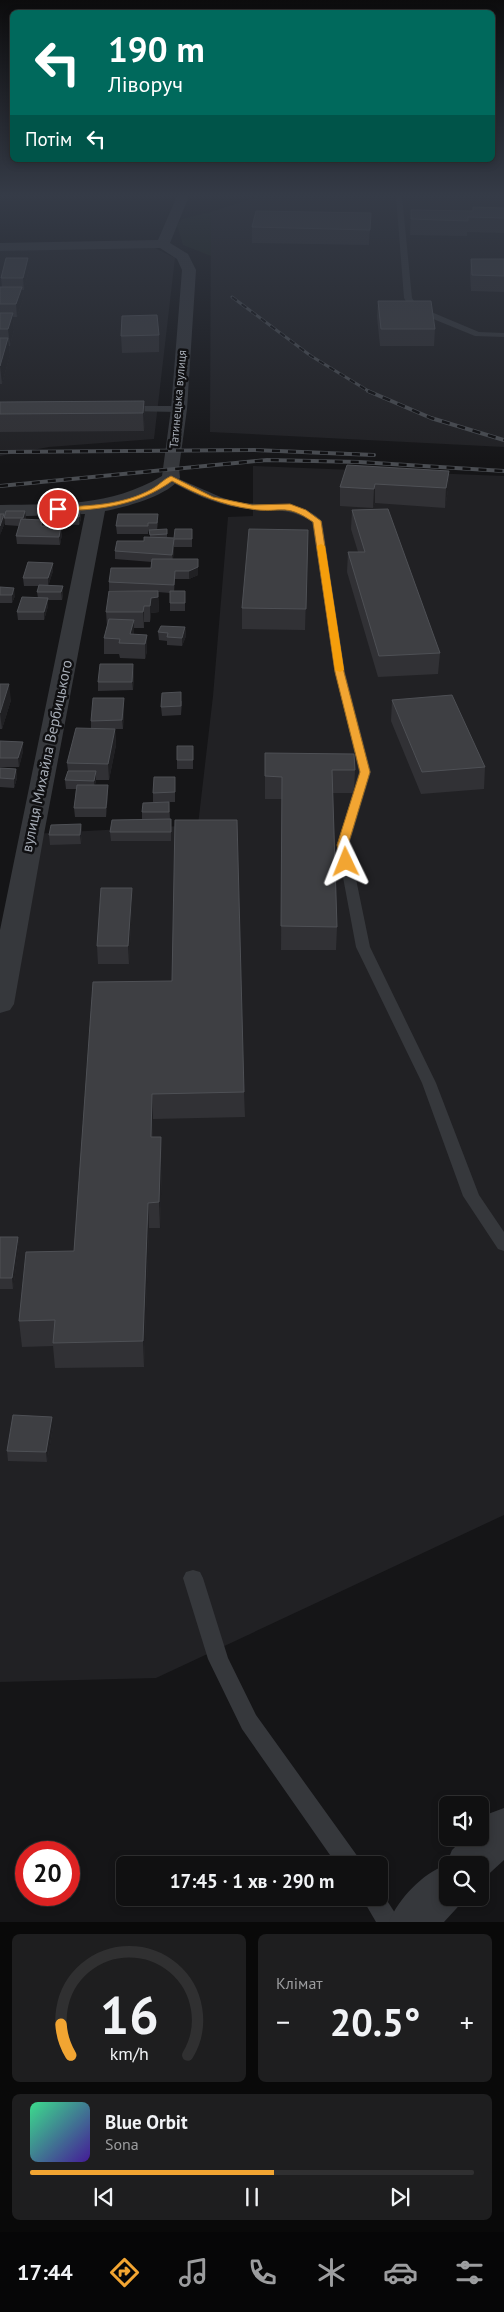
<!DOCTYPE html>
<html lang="uk">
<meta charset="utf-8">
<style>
body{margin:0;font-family:"PT Sans",sans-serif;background:#1e1e1f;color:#f1f3f6;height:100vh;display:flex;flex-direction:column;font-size:19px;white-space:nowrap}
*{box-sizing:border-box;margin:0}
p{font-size:16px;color:#9c9d9f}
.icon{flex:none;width:28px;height:28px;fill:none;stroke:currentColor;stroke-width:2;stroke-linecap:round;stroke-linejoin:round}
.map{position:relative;height:1922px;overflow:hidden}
.side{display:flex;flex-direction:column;gap:12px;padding:12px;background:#090909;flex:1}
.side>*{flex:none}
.guide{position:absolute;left:10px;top:10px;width:485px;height:152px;border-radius:8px;box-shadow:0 2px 8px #0003,0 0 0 1px #303031;background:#00695c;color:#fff;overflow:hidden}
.controls{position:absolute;left:439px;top:1796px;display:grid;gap:10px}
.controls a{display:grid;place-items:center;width:50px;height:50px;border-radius:8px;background:#101011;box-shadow:0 2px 8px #0003,0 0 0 1px #303031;font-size:25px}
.speed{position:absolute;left:15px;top:1841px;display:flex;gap:10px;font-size:25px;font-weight:700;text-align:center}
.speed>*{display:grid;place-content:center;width:65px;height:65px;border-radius:50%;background:#101011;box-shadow:0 2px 8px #0003,0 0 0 1px #303031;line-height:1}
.speed .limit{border:8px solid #d22;background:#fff;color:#111}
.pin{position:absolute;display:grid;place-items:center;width:42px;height:42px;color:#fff;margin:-21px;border:2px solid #fff;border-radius:50%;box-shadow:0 1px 5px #0007}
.me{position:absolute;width:55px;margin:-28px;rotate:358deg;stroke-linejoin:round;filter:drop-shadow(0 0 4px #0008)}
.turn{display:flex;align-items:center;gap:18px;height:105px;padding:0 15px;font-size:22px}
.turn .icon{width:65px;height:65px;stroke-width:2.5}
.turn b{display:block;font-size:35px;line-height:42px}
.then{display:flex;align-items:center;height:48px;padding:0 15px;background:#0003;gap:10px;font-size:19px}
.big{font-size:38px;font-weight:800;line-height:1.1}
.side .tile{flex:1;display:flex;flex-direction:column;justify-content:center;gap:8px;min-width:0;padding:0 18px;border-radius:8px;background:#1e1e1f}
.side .dial{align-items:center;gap:0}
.dial svg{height:130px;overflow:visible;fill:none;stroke:#303031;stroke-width:7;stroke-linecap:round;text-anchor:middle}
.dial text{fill:#f1f3f6;stroke:none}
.song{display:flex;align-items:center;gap:15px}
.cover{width:60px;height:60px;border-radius:8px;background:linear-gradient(135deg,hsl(150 70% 55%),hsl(260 70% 35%))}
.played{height:5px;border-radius:2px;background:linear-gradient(90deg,#f2a532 55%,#303031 55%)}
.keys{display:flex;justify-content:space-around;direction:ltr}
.heat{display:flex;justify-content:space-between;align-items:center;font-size:28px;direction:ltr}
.side .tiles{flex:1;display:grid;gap:12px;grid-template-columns:1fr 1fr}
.tile:last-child{grid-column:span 2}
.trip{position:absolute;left:116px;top:1856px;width:272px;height:50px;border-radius:8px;background:#101011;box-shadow:0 2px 8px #0003,0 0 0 1px #303031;font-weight:800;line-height:50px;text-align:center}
.menu{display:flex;height:80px;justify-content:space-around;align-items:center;background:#060607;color:#9c9d9f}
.menu .icon{width:35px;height:35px}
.menu .on{color:#f2a532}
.menu b{font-size:22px;color:#f1f3f6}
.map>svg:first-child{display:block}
</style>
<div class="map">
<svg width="504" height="1922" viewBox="0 0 504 1922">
<rect width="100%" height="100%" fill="#151517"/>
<!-- built -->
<path fill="#212124" d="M260,196h244v251l-294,-15 1,-220z
M155,248l20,10 -21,181 -105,8 -49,9v-207z
M253,466l251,10v1039l-348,163 -156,4v-678l31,-170 167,-9 15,-129 15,-179 25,-1z"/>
<!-- green -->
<path fill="#1b221c" d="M211,212v44l-28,-11 -6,-20 5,-6z"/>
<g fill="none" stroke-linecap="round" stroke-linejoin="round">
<!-- lane -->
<path fill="#36383c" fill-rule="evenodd" d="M396,196h6l10,102 5,8 62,26 25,1v4l-29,-1 -64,-26 -7,-12z
M127,406h52l4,3 -4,3 -55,-1 -1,-2z
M168,476c7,-1 51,22 65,25 28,7 66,-4 89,20l23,151 26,100 -22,73 21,102 66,136 43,112 25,37v19l-6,-2 -35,-53 -41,-113 -66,-136 -19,-102 22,-73 -24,-100 -23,-150c-26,-17 -43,-9 -71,-14 -27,-4 -50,-15 -73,-28z
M193,1570l7,2 3,6 25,80 28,57 102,142 3,8h-24l-95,-136 -34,-70 -25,-81 3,-6z
M380,1890l21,32h-25l-14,-24h18z"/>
<!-- street -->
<path fill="#36383c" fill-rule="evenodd" d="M177,196h12l-19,47 18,11 8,16 -9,139 -8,59 1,10c-12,18 -54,29 -75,33l-61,323 -30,170 -4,6 -10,3v-83l85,-416 -85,3v-12c58,-1 110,2 162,-29l9,-67 11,-139 -5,-11 -17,-11 -160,3v-8l158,-3z
M504,1808v52l-24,22v-17h-32v33h18l-22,24h-55c10,-24 33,-48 57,-57l6,-15 12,-12h16v-16l8,-8z"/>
<defs>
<path id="rail-far1" d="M232,297l79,59 59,36"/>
<path id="rail" d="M368,391l63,27 73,22
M0,452l254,-2 120,5
M0,486l267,-26 92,2 145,9"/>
</defs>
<!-- rail-far1 casing -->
<use href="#rail-far1" stroke="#494c51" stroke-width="3"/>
<!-- rail casing -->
<use href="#rail" stroke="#494c51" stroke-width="4"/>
<!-- rail-far1 -->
<use href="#rail-far1" stroke="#101012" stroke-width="2" stroke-dasharray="6" stroke-linecap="butt"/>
<!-- rail -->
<use href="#rail" stroke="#101012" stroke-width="2.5" stroke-dasharray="8" stroke-linecap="butt"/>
</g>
<!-- wall -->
<path fill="#313135" d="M473,207l31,1v25l-37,-1v4l-57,-1 1,-25 61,1z
M371,213l-2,32 -117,-2v-16z
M471,259h33v33l-33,-1 -1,-17z
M29,270l-5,20h-2l1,9 -6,18h-4l1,13 -4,16h-1l1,9 -8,29h-2v-97h2l-1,-9z
M378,301l57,28 -1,17h-54l-3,-29z
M159,335v17l-37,1 -1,-17z
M144,401l1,18 -1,12 -144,1v-30z
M449,471l-1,19 -3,18 -70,-5 -2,5 -33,-2v-19z
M352,510l88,143 -2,21 -60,3 -31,-105 1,-20h10l-7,-23z
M25,511l1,8 36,15 -2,11 -43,-1 -1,-8 3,-10 -14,-1v-3l-5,13 4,-18z
M80,511l1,8 -2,6 -21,-1v-8z
M158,521l-1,9 10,-1v8l7,1 18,-9v18h-18l-1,12 25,16 -9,4h-14l-1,12h11v20h-15v-18l-12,-1 1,20 -8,1 -1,9h-6v6h-10v7h13v16l-2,8 -25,-1 -1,-4h-15v-16l3,-12 -1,-14 33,-21 -30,-1v-8l42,-14 1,-6 -37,-3v-8l29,-10 6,-4v-7h-2v4h-31l-1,-8z
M308,530l-3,100 -63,-1v-21z
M53,563v8l-5,15h15v8l-1,6h-14v6l-4,14h-26l-1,-8 21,-14 -1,-6 2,-6h-15l-1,-8z
M0,587l15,9 -3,7h-12z
M185,627l1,9 -4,10 -15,-1v-4l-8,-1 -1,-8z
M134,672l-1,18 -35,1v-9z
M0,684l11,16 -9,29h-2z
M124,698v8l-1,23h-8l1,16 -7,35h-13l-1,5h13v9l-2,23h-31l-1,-9 2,-19h-10l-1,-9 3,-9 -1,-8 24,-35v-7z
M392,700l93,67 -1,22 -63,5 -30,-73z
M182,701l-1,14 -19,1 -1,-9z
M0,741l23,1v9l-4,16h-19z
M193,746v23h-16v-9z
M265,753l90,17 -1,23h-21l4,134 -1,23h-55l1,-151h-17z
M0,768l16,1 1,9 -3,10 -14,-1z
M175,777v25h-22v-9z
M169,802l1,17h1v22h-60l-1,-9 32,-12v-8z
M81,824l1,9 -1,11 -31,1 -1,-10z
M132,905l-3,59h-31l-1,-18z
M93,982l151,110 1,25 -92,2v18h8l1,25 -2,66h-11l-5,139 -89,1 -2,-22 -31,1 -3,-26 55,-70z
M0,1237h18l1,10 -6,42h-13z
M53,1427l-6,35 -39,-1 -1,-10z"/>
<!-- shaded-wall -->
<path fill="#202023" d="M371,213v15l-2,17 1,-15z
M28,258l1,12 -5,20 -1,-12z
M22,287l1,12 -6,18 -1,-13z
M13,313l1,17 -4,16 -2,-17z
M8,338l2,17 -8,29 -2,-18z
M144,401l1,18 -1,12 -1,-18z
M449,471l-1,19 -3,18 1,-20z
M375,484v19l-2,5 1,-19z
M25,511l1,8 -2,7 -1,-8z
M80,511l1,8 -2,6v-8z
M4,514l1,8 -5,13v-9z
M61,526l1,8 -2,11 -1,-8z
M174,539v8l-2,16v-8z
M198,559v16l-9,4v-8z
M53,563v8l-5,16v-9z
M175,571v8l-1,14v-8z
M63,586v8l-1,6 -1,-8z
M14,588l1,8 -3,7v-8z
M158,591l1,21 -8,1 -1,9v-16l1,-8z
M48,598v8l-4,14v-8z
M144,606v22l-1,-16z
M134,620v16l-4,-2z
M185,627l1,9 -4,10v-8z
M147,635v16l-2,8v-15z
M133,664l1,8 -1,18 -1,-8z
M9,684l2,16 -9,29 -2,-16z
M124,698v8l-1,23 -1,-9z
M115,729l1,16 -7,35 -1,-16z
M23,742v9l-4,16 -1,-9z
M16,769l1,9 -3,10v-9z
M96,771v9l-2,10v-9z
M108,785v9l-2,23v-9z
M81,824l1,9 -1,11 -1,-9z
M132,888v17l-3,59 -1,-18z
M152,1094l1,25 -1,43 -1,-25z
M161,1137l1,25 -2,66 -1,-26z
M148,1203l1,25 -5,139 -1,-26z
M18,1237l1,10 -6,42 -1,-11z
M52,1417l1,10 -6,35 -1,-10z"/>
<!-- building -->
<path fill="#3e3f43" stroke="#4e5055" d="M473,207l31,1v10l-36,-1v4l-57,-2v-9l62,1z
M256,211l115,2 -1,17 -118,-3z
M6,258h22l-5,20h-22z
M471,259h33v17l-32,-1z
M0,287h22l-6,17h-16z
M378,301h53l4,28h-54z
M0,313h13l-5,16h-8z
M157,315l2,20 -38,1 1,-20z
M0,338h8l-8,28z
M144,401l-1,12 -143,1v-12z
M347,465l102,6 -3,17 -71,-4 -1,5 -34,-2z
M388,509l52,144 -61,3 -31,-104h17l-13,-42z
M6,511h19l-2,7h-19z
M59,511h21l-1,6 -21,-1z
M0,514h4l-4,12z
M118,514h40l-1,9h-9v3h-32z
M21,519l21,1 -1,6h20l-2,11 -43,-1z
M167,529v5l-17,1 -1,-5z
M175,529h17v10h-18l-2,16 -57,-4 2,-10h27v-4l30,1z
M249,529l59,1 -2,79 -64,-1z
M152,559h46v8l-9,4h-14l-1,14 -65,-3 2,-14h40z
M28,562l25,1 -5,15h-25z
M39,585l24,1 -2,6h-24z
M0,587l14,1 -2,7h-12z
M109,591h49v6l-7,1 -1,8h-6l-1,6h-37z
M170,591h15v12h-15z
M22,597l26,1 -4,14h-27z
M109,619l25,1 -4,14 17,1 -2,9 -26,-1 1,-4 -16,-1z
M161,626l24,1 -3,11 -15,-1 1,-4 -10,-1z
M100,664h33l-1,18h-34z
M0,684h9l-9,29z
M181,692v14l-20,1 1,-14z
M452,695l33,72 -63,5 -30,-72z
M93,698h31l-2,22 -31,1z
M76,728l39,1 -7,35 -41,-1z
M0,741l23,1 -5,16h-18z
M177,746h16v14h-16z
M265,753l89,1 1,16h-23l5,157 -56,-1 1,-149 -17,-1z
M0,768l16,1 -2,10 -14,-1z
M68,771h28l-2,10 -29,-1z
M154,777h21v15l-22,1z
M77,785h31l-2,23h-32z
M169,802v10h-27l1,-9z
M171,819v13h-61l2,-12z
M175,820h62l7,272 -92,2 -1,43h10l-2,65 -11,1 -5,138 -90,2 2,-23 -36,1 7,-69 48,-1 19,-269 79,-1z
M81,824l-1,11h-31l2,-10z
M101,888h31l-4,58h-31z
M0,1237h18l-6,41h-12z
M13,1415l39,2 -6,35 -39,-1z"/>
<!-- sky -->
<linearGradient id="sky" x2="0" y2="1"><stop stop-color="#0c0c0d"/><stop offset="0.42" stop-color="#353b47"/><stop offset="1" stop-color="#353b47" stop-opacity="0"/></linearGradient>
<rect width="504" height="465" fill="url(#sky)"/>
<!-- route -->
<path fill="#f2a532" stroke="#9d6b20" d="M171,476l42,21 39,8 38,-1 16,6 15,11 23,151 26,100 -22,73 3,17 -1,2 -4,1 -5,-3 -4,-17 23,-73 -25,-100 -22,-150c-29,-20 -32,-8 -62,-13 -29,-4 -53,-14 -79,-28 -35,25 -73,29 -114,30l-4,-2 4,-2c32,-1 65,-2 94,-18 7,-4 12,-10 19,-13z"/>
<!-- slow -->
<path fill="#f59e0b" d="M321,544l4,2 19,124 -4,2 -5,-2 -18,-124z"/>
<g text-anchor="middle" stroke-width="5" stroke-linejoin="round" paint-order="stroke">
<!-- far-street labels -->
<g font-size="12" fill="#a7adb7" stroke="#101012">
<text transform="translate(178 399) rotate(-85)" y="4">Татинецька вулиця</text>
</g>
<!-- street labels -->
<g font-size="15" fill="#a7adb7" stroke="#101012">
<text transform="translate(47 756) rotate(-78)" y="5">вулиця Михайла Вербицького</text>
</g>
</g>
</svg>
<div class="controls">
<a><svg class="icon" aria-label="sound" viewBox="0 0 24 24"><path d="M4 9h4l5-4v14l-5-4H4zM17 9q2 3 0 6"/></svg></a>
<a><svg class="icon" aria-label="search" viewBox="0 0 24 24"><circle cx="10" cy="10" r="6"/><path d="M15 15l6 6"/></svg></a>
</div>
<div class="speed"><div class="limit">20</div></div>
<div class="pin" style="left:58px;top:509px;background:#d93025"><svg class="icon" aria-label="arrive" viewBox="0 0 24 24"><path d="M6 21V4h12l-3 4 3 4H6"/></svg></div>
<svg class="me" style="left:346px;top:862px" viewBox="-20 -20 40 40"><path d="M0-17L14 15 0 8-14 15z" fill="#f2a532" stroke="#fff" stroke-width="4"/></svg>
<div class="trip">17:45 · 1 хв · 290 m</div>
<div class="guide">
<div class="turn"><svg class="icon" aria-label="left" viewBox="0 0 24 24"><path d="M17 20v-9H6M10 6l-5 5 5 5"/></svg><div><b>190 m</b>Ліворуч</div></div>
<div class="then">Потім<svg class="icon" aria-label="left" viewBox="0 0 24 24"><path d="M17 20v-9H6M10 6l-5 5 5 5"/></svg></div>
</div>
</div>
<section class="side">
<div class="tiles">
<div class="tile dial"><svg viewBox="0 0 100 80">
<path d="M14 69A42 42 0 1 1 86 69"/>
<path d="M14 69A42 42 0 0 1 8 50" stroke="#f2a532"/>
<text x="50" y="56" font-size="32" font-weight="700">16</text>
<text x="50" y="72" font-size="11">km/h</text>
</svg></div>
<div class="tile"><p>Клімат</p>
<div class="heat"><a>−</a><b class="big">20.5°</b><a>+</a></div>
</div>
<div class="tile">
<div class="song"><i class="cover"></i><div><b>Blue Orbit</b><p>Sona</p></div></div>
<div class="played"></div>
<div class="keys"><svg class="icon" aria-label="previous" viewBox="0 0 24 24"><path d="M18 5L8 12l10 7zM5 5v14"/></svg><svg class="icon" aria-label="pause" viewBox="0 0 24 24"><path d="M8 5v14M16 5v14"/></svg><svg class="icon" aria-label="next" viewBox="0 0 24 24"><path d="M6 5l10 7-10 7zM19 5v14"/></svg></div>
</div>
</div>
</section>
<nav class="menu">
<b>17:44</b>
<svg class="icon on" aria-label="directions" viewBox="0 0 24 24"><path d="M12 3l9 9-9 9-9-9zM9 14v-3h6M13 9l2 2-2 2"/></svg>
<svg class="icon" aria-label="music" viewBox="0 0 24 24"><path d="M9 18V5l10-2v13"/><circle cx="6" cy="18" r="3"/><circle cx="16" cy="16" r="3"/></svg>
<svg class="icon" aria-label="phone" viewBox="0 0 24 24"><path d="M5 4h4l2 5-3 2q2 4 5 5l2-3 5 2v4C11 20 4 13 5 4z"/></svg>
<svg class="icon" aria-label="climate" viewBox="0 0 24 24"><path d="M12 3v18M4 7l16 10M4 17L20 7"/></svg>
<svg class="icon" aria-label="car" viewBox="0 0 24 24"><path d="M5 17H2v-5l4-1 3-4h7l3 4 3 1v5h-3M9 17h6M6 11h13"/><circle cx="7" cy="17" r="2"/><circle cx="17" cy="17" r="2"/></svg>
<svg class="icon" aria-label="filters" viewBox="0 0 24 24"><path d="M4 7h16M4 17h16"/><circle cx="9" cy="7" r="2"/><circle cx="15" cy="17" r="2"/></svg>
</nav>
